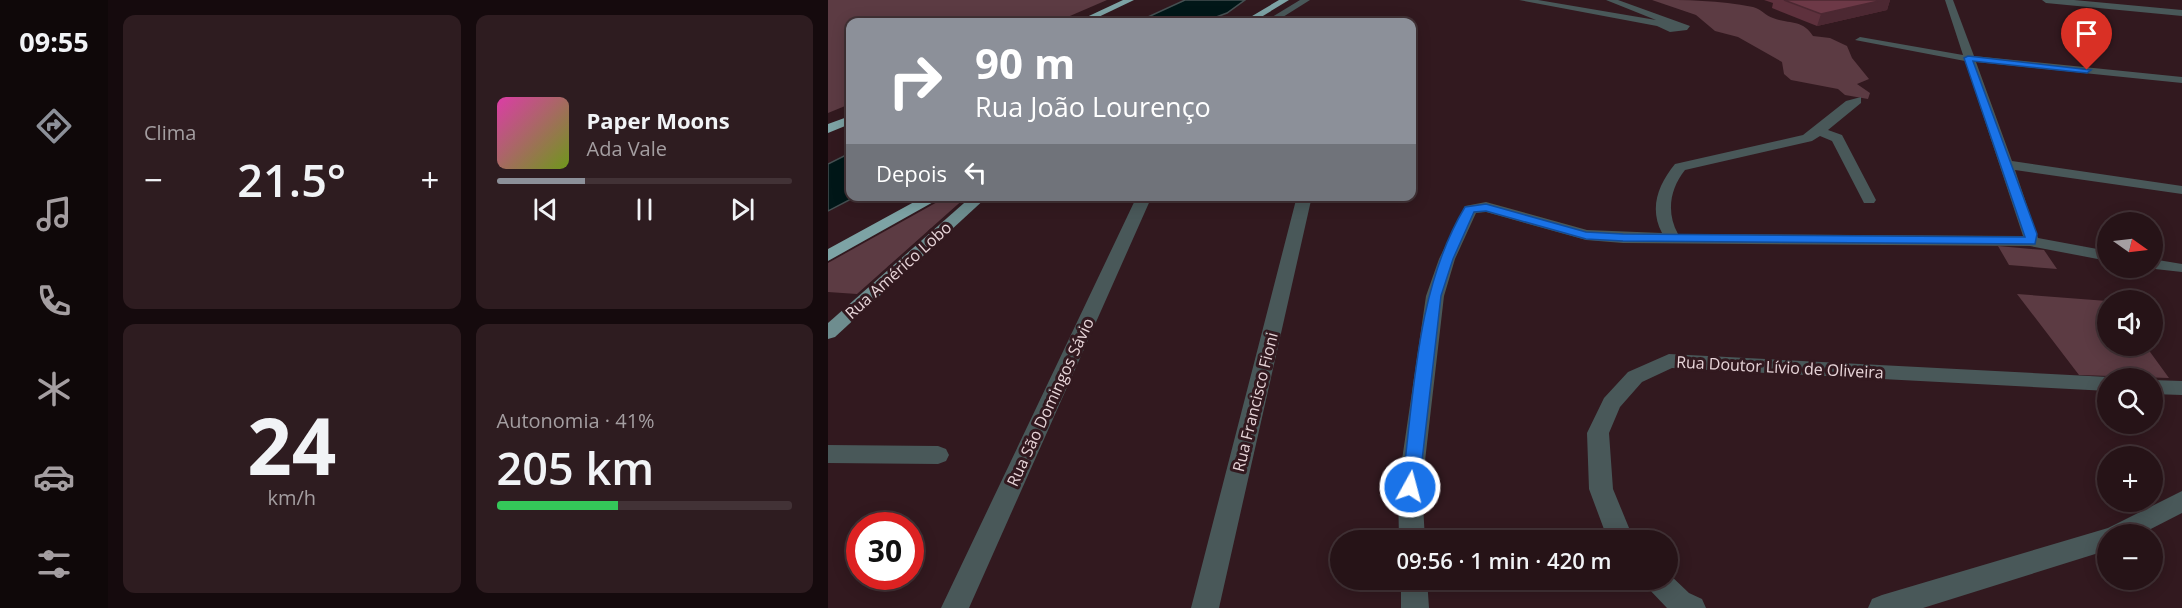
<!DOCTYPE html>
<html lang="pt">
<meta charset="utf-8">
<style>
body{margin:0;font-family:"Open Sans",sans-serif;background:#2e1c20;color:#f1f3f6;height:100vh;display:flex;flex-direction:column;font-size:22px;white-space:nowrap}
*{box-sizing:border-box;margin:0}
p{font-size:20px;color:#a49ea1}
.icon{flex:none;width:33px;height:33px;fill:none;stroke:currentColor;stroke-width:2;stroke-linecap:round;stroke-linejoin:round}
.map{position:relative;flex:1;overflow:hidden}
.sheet{display:flex;flex-direction:column;gap:15px;padding:15px;background:#150a0d;width:720px}
.sheet>*{flex:none}
.banner{position:absolute;left:18px;top:18px;width:570px;height:183px;border-radius:12px;box-shadow:0 3px 15px #0003,0 0 0 2px #423236;background:#8c9099;color:#fff;overflow:hidden}
.needle{width:39px;rotate:104deg}
.tools{position:absolute;left:1269px;top:212px;display:grid;gap:12px}
.tools a{display:grid;place-items:center;width:66px;height:66px;border-radius:50%;background:#261317;box-shadow:0 3px 15px #0003,0 0 0 2px #423236;font-size:30px}
.speed{position:absolute;left:18px;top:512px;display:flex;gap:12px;font-size:30px;font-weight:700;text-align:center}
.speed>*{display:grid;place-content:center;width:78px;height:78px;border-radius:50%;background:#261317;box-shadow:0 3px 15px #0003,0 0 0 2px #423236;line-height:1}
.speed .limit{border:9px solid #d22;background:#fff;color:#111}
.pin{position:absolute;display:grid;place-items:center;width:51px;height:51px;color:#fff;margin:-62px -26px;border-radius:50% 50% 50% 0;rotate:-45deg;box-shadow:0 0 6px #0007}
.pin .icon{rotate:45deg}
.me{position:absolute;width:66px;margin:-33px;rotate:7deg;stroke-linejoin:round;filter:drop-shadow(0 0 4px #0008)}
.turn{display:flex;align-items:center;gap:21px;height:126px;padding:0 30px;font-size:27px}
.turn .icon{width:78px;height:78px;stroke-width:2.5}
.turn b{display:block;font-size:42px;line-height:51px}
.then{display:flex;align-items:center;height:57px;padding:0 30px;background:#0003;gap:12px;font-size:22px}
.big{font-size:45px;font-weight:600;line-height:1.1}
.sheet .card{flex:1;display:flex;flex-direction:column;justify-content:center;gap:9px;min-width:0;padding:0 21px;border-radius:12px;background:#2e1c20}
.sheet .dial{align-items:center;gap:0}
.dial b{font-size:78px;line-height:1}
.song{display:flex;align-items:center;gap:18px}
.cover{width:72px;height:72px;border-radius:9px;background:linear-gradient(135deg,hsl(320 70% 55%),hsl(80 70% 35%))}
.played{height:6px;border-radius:3px;background:linear-gradient(90deg,#8c9099 30%,#423236 30%)}
.keys{display:flex;justify-content:space-around;direction:ltr}
.heat{display:flex;justify-content:space-between;align-items:center;font-size:33px;direction:ltr}
.charge{height:9px;border-radius:4px;background:linear-gradient(90deg,#34c759 41%,#423236 0)}
.sheet .tiles{flex:1;display:grid;gap:15px;grid-template-columns:repeat(2,1fr)}
.trip{position:absolute;left:502px;top:530px;width:348px;height:60px;border-radius:30px;background:#261317;box-shadow:0 3px 15px #0003,0 0 0 2px #423236;font-weight:600;line-height:60px;text-align:center}
main{display:flex;flex:1;min-height:0}
.tab-bar{display:flex;flex-direction:column;width:108px;justify-content:space-around;align-items:center;background:#0f0809;color:#a49ea1}
.tab-bar .icon{width:42px;height:42px}
.tab-bar .active{color:#8c9099}
.tab-bar b{font-size:27px;color:#f1f3f6}
.map>svg:first-child{display:block}
</style>
<main>
<nav class="tab-bar">
<b>09:55</b>
<svg class="icon active" aria-label="directions" viewBox="0 0 24 24"><path d="M12 3l9 9-9 9-9-9zM9 14v-3h6M13 9l2 2-2 2"/></svg>
<svg class="icon" aria-label="music" viewBox="0 0 24 24"><path d="M9 18V5l10-2v13"/><circle cx="6" cy="18" r="3"/><circle cx="16" cy="16" r="3"/></svg>
<svg class="icon" aria-label="phone" viewBox="0 0 24 24"><path d="M5 4h4l2 5-3 2q2 4 5 5l2-3 5 2v4C11 20 4 13 5 4z"/></svg>
<svg class="icon" aria-label="climate" viewBox="0 0 24 24"><path d="M12 3v18M4 7l16 10M4 17L20 7"/></svg>
<svg class="icon" aria-label="car" viewBox="0 0 24 24"><path d="M5 17H2v-5l4-1 3-4h7l3 4 3 1v5h-3M9 17h6M6 11h13"/><circle cx="7" cy="17" r="2"/><circle cx="17" cy="17" r="2"/></svg>
<svg class="icon" aria-label="filters" viewBox="0 0 24 24"><path d="M4 7h16M4 17h16"/><circle cx="9" cy="7" r="2"/><circle cx="15" cy="17" r="2"/></svg>
</nav>
<section class="sheet">
<div class="tiles">
<div class="card"><p>Clima</p>
<div class="heat"><a>−</a><b class="big">21.5°</b><a>+</a></div>
</div>
<div class="card">
<div class="song"><i class="cover"></i><div><b>Paper Moons</b><p>Ada Vale</p></div></div>
<div class="played"></div>
<div class="keys"><svg class="icon" aria-label="previous" viewBox="0 0 24 24"><path d="M18 5L8 12l10 7zM5 5v14"/></svg><svg class="icon" aria-label="pause" viewBox="0 0 24 24"><path d="M8 5v14M16 5v14"/></svg><svg class="icon" aria-label="next" viewBox="0 0 24 24"><path d="M6 5l10 7-10 7zM19 5v14"/></svg></div>
</div>
<div class="card dial"><b>24</b><p>km/h</p></div>
<div class="card"><p>Autonomia · 41%</p><b class="big">205 km</b><div class="charge"></div></div>
</div>
</section>
<div class="map">
<svg width="1354" height="608" viewBox="0 0 1354 608">
<rect width="100%" height="100%" fill="#32191f"/>
<!-- green -->
<path fill="#5c3b43" d="M0,0h279l-51,22h-206v82l-22,9z
M824,0c34,0 67,0 101,7 8,2 13,9 20,11 15,6 30,1 40,18l17,2 17,8 5,12 17,21 -12,5 13,9 -2,6 -23,-4 -7,-6 -47,-9 -7,-6 -2,-12 -44,-25 -23,-6 -19,-16z
M120,196l18,1 -109,97 -29,-2v-29z
M1170,246l46,4 13,19 -48,-4z
M1189,294l90,7 1,44h37l24,33 -90,-3z"/>
<!-- water -->
<path fill="#011718" stroke="#465052" stroke-width="1.5" d="M357,0h60l-18,13 -24,9h-66z
M22,153v43l5,1 -27,14v-47z"/>
<g fill="none" stroke-linecap="round" stroke-linejoin="round">
<!-- minor -->
<path fill="#495859" fill-rule="evenodd" d="M472,0h10l-35,22h-11z
M691,0h19l118,20 -50,-20h12l72,26 -3,4 -17,2 -13,-6z
M1117,0h8l21,56 208,21v6l-206,-21 36,99 170,25v8l-167,-24 23,68 70,13v10l-78,-15 -407,-3 -37,-3 -100,-28 -10,1 -21,46 -11,37 -22,191 3,53h-26l-1,-53 28,-191 13,-37 26,-53 21,-4 101,28 75,3c-13,-25 -4,-48 13,-69l128,-29 43,-34 15,-4v6l-33,27 14,5 34,65 -2,3h-10l-32,-62 -12,-5 -8,5 -127,29c-15,19 -19,42 -7,64l345,2 -58,-175 -110,-21 5,-3 103,18z
M1214,0h32l108,10v6l-136,-13z
M309,196h15l-183,412h-28z
M469,196h15l-93,412h-28z
M1324,259l30,5v8l-36,-4 6,-1z
M841,354l439,23 4,1h-4v13l-436,-23 -30,14 -22,25 -11,26 4,56 21,51h-26l-19,-51 -2,-56 17,-35 24,-26z
M1324,380l30,1v14l-30,-1z
M0,445l110,1 8,3 3,6 -3,6 -8,3 -110,-1z
M1354,491v22l-41,21h-33v16l-185,58h-55l4,-9 10,-4 226,-67z
M840,573l21,20 13,6 4,9h-39l-20,-21 -4,-8h25z
M573,579h26l2,29h-28z"/>
<!-- major -->
<path fill="#6e8d8f" fill-rule="evenodd" d="M144,196h16l-153,141 -7,2v-16z"/>
<!-- highway -->
<path fill="#7da3a5" fill-rule="evenodd" d="M295,0h11l-46,22h-12z
M451,0h10l-36,22h-11z
M22,116v8l-22,9v-9z
M97,196h19l-116,65v-12z"/>
</g>
<!-- wall -->
<path fill="#5e313d" d="M936,0h126l-3,10 -70,16 -45,-18 1,-5z"/>
<!-- shaded-wall -->
<path fill="#4c2832" d="M1055,0h7l-3,10 -70,16 4,-12z"/>
<!-- building -->
<path fill="#6d3947" stroke="#4c2832" stroke-width="1.5" d="M956,0h99l-62,14z"/>
<!-- route -->
<path fill="#1a73e8" stroke="#114b97" stroke-width="1.5" d="M1140,56l123,14 -4,3 -114,-12 64,173 -2,10 -412,-3 -37,-2 -100,-28 -12,1 -21,47 -12,37 -22,191 -2,6 -7,2 -6,-2 -2,-6c12,-92 14,-199 63,-280l21,-3 100,28 37,2 402,3 -61,-179z"/>
<g text-anchor="middle" stroke-width="6" stroke-linejoin="round" paint-order="stroke">
<!-- street labels -->
<g font-size="16" fill="#e8d5d9" stroke="#32191f">
<text transform="translate(70 270) rotate(-42)" y="6">Rua Américo Lobo</text>
<text transform="translate(952 367) rotate(3)" y="6">Rua Doutor Lívio de Oliveira</text>
<text transform="translate(222 402) rotate(-65)" y="6">Rua São Domingos Sávio</text>
<text transform="translate(427 402) rotate(-76)" y="6">Rua Francisco Fioni</text>
</g>
</g>
</svg>
<div class="tools">
<a><svg class="needle" viewBox="-14 -14 28 28"><path d="M0-13l5 13h-10z" fill="#e53935"/><path d="M0 13l5-13h-10z" fill="#a49ea1"/></svg></a>
<a><svg class="icon" aria-label="sound" viewBox="0 0 24 24"><path d="M4 9h4l5-4v14l-5-4H4zM17 9q2 3 0 6"/></svg></a>
<a><svg class="icon" aria-label="search" viewBox="0 0 24 24"><circle cx="10" cy="10" r="6"/><path d="M15 15l6 6"/></svg></a>
<a>+</a>
<a>−</a>
</div>
<div class="speed"><div class="limit">30</div></div>
<div class="pin" style="left:1259px;top:70px;background:#d93025"><svg class="icon" aria-label="arrive" viewBox="0 0 24 24"><path d="M6 21V4h12l-3 4 3 4H6"/></svg></div>
<svg class="me" style="left:582px;top:487px" viewBox="-20 -20 40 40"><circle r="17" fill="#1a73e8" stroke="#fff" stroke-width="3"/><path d="M0-11L8 9 0 5-8 9z" fill="#fff"/></svg>
<div class="trip">09:56 · 1 min · 420 m</div>
<div class="banner">
<div class="turn"><svg class="icon" aria-label="right" viewBox="0 0 24 24"><path d="M7 20v-9h11M14 6l5 5-5 5"/></svg><div><b>90 m</b>Rua João Lourenço</div></div>
<div class="then">Depois<svg class="icon" aria-label="left" viewBox="0 0 24 24"><path d="M17 20v-9H6M10 6l-5 5 5 5"/></svg></div>
</div>
</div>
</main>
